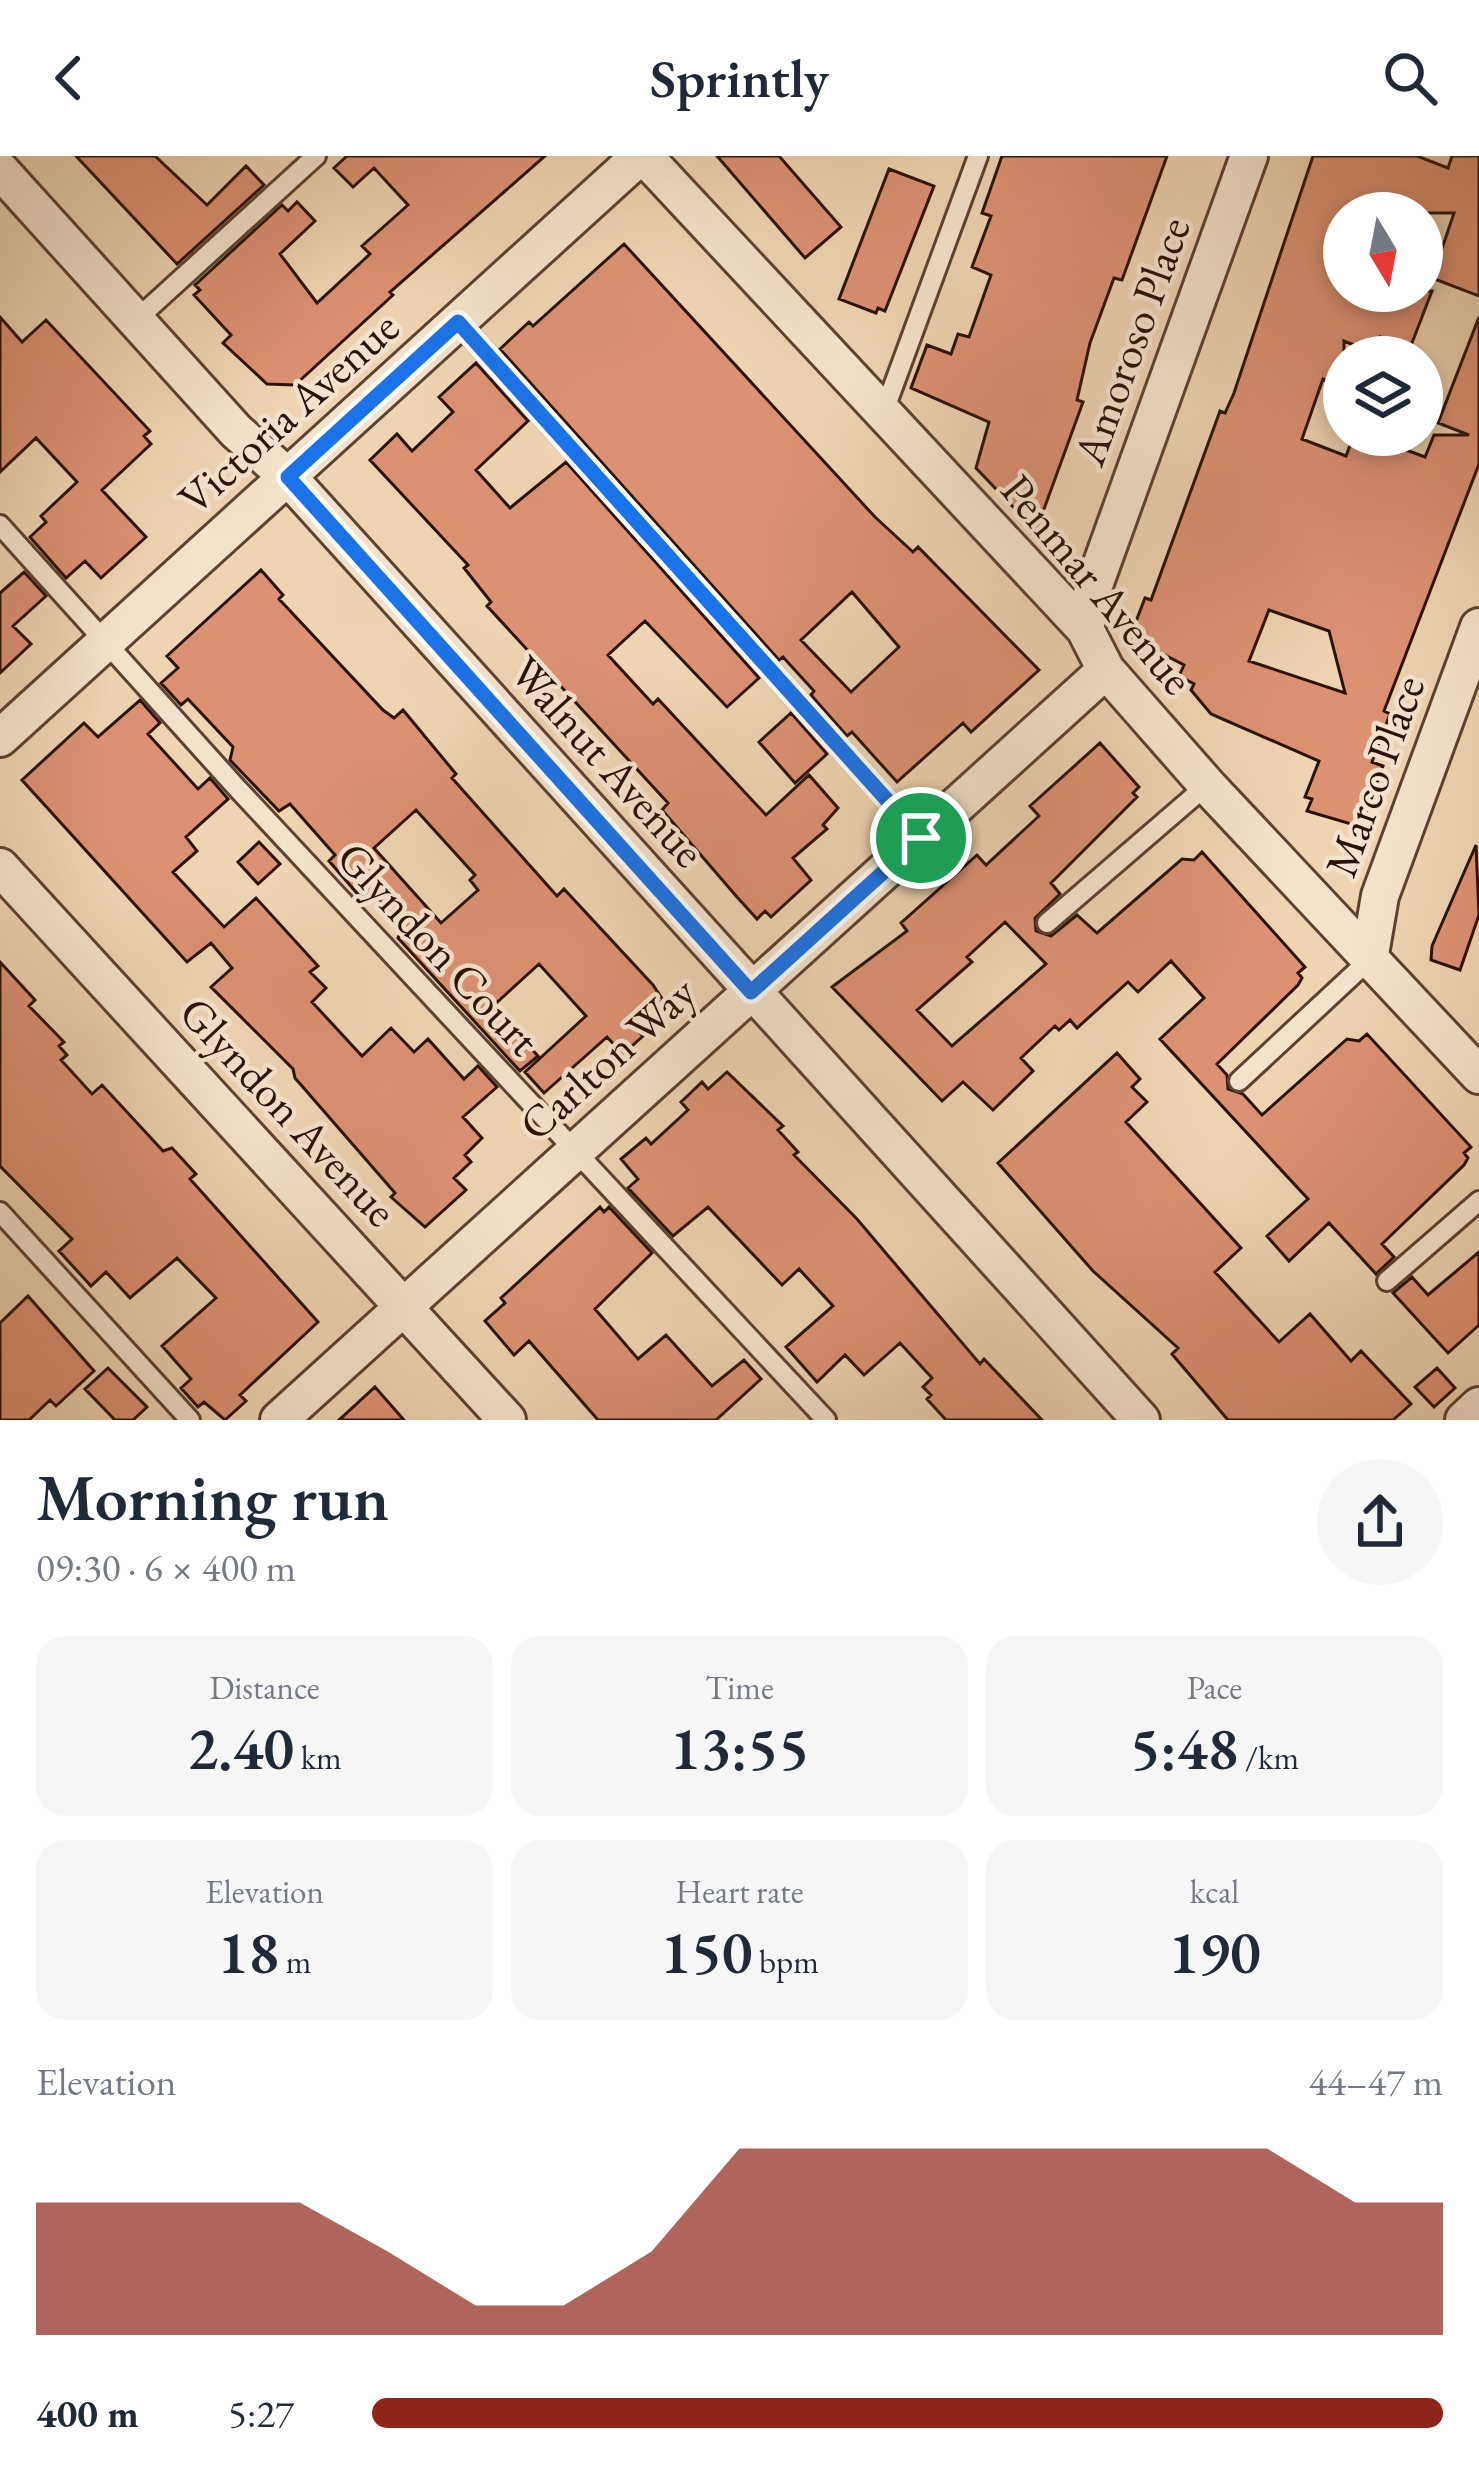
<!DOCTYPE html>
<html lang="en">
<head>
<meta charset="utf-8">
<style>
	:root { --surface:#fff; --page:#f6f6f7; --text:#1f2937; --muted:#747a83; --accent:#8f2418 }
	body { margin:0; font-family:"EB Garamond",serif; background:var(--page); color:var(--text); height:100vh; display:flex; flex-direction:column; font-size:45px; white-space:nowrap }
	* { box-sizing:border-box; margin:0 }
	p { font-size:39px; color:var(--muted) }
	.icon { flex:none; width:66px; height:66px; fill:none; stroke:currentColor; stroke-width:2; stroke-linecap:round; stroke-linejoin:round }
	.map { position:relative; height:1264px; overflow:hidden }
	.drawer { display:flex; flex-direction:column; background:var(--surface); flex:1 }
	.drawer>* { flex:none }
	.needle { width:78px; rotate:170deg }
	.fabs { position:absolute; left:1323px; top:36px; display:grid; gap:24px }
	.fabs a { display:grid; place-items:center; width:120px; height:120px; border-radius:50%; background:var(--surface); box-shadow:0 6px 18px #0003; font-size:60px }
	.pin { position:absolute; display:grid; place-items:center; width:102px; height:102px; color:#fff; margin:-51px; border:6px solid #fff; border-radius:50%; box-shadow:0 3px 12px #0007 }
	.round { display:grid; place-items:center; flex:none; width:126px; height:126px; border-radius:63px; background:var(--page) }
	.overview { display:flex; align-items:center; justify-content:space-between; height:204px; padding:0 36px }
	h1 { font-size:66px; font-weight:600; line-height:90px }
	.stats { display:grid; grid-template-columns:repeat(3,1fr); gap:18px; height:204px; padding:12px 36px }
	.stats div { display:grid; align-content:center; border-radius:30px; background:var(--page); text-align:center }
	.stats b { font-size:60px; font-weight:600 }
	.stats small { font-size:33px; font-weight:400 }
	.stats p { font-size:33px }
	.chart { height:336px; padding:24px 36px }
	.chart p { display:flex; justify-content:space-between }
	.chart svg { width:100%; height:216px; margin-top:12px; fill:var(--accent); opacity:.7 }
	ul { padding:0 36px; list-style:none; font-size:39px }
	li { display:grid; grid-template-columns:192px 144px 1fr; align-items:center; height:90px }
	li i { height:30px; border-radius:15px; background:var(--accent) }
	header { display:flex; justify-content:space-between; align-items:center; height:156px; padding:0 36px; background:var(--surface); font-size:54px; font-weight:600 }
	.map>svg:first-child { display:block }
</style>
</head>
<body>
<header><svg class="icon" aria-label="back" viewBox="0 0 24 24"><path d="M15 5l-7 7 7 7"/></svg>Sprintly<svg class="icon" aria-label="search" viewBox="0 0 24 24"><circle cx="10" cy="10" r="6"/><path d="M15 15l6 6"/></svg></header>
<div class="map">
<svg width="1479" height="1264" viewBox="0 0 1479 1264">
	<rect width="100%" height="100%" fill="#eed4b1"/>
	<filter id="stains"><feTurbulence type="fractalNoise" baseFrequency=".00167" numOctaves="4"/><feColorMatrix values="0 0 0 0 .2 0 0 0 0 .09 0 0 0 0 .02 0 0 0 .5 -.17"/></filter>
	<radialGradient id="worn" r=".72"><stop offset=".6" stop-color="#630" stop-opacity="0"/><stop offset="1" stop-color="#630" stop-opacity=".3"/></radialGradient>
	<path fill="#dc9173" stroke="#2b1208" stroke-width="3" fill-rule="evenodd" d="M76,0h79l52,49 39,-39 18,19 -87,79z
		M347,0h198l-155,136 3,3 -98,90 -28,-1 -44,-41 8,-8 -37,-40 6,-5 -5,-5 87,-80 6,6 9,-9 18,19 -35,33 37,49 53,-49 -8,-8 46,-41 -34,-37 -21,19 -19,-19z
		M717,0h62l62,71 -36,31z
		M1002,0h165l-45,124 -8,-2 -24,65 -13,57 6,2 -47,129 -60,-63 13,-46 -78,-34 16,-43 24,9 7,-20 11,3 22,-62 -19,-8 19,-51 -9,-3z
		M1313,0h104l31,12 4,-12h27v140l-47,-18 22,-65h-110v78h88l-22,57 -30,-11 -6,16 -30,-12v46l-21,-8 -21,60 44,17 8,-21h12l59,22 9,-22h35l-31,-12 41,-106v147l-95,247 6,3 -18,48 11,4 -22,61 -54,-16 5,-12 -7,-2 14,-36 -108,-47 -20,-24 3,-6 -15,-8 5,-11 -54,-28 15,-39 6,2 69,-189 5,2 9,-20zM1269,454l60,21 16,62 -96,-32z
		M889,13l45,17 -49,125 -7,-3 -2,5 -37,-14z
		M624,88l251,273 38,35 5,-5 121,123 -68,62 -8,-9 -66,59 -45,-50 -5,4 -36,-41 3,-4 -31,-34 -4,3 -279,-311 29,-27 4,4zM852,436l47,55 -48,45 -50,-52z
		M0,161l22,25 24,-22 104,111 -6,5 7,8 -49,46 44,47 -45,41 -16,-17 -19,17 -36,-41 16,-15 -5,-6 36,-34 -41,-44 -36,34z
		M476,207l52,58 -52,49 34,38 56,-46 193,216 -32,29 -82,-86 -37,34 45,49 5,-5 108,116 43,-40 29,33 -15,17 4,4 -34,29 18,22 -40,37 -6,-6 -8,8 -20,-22 -75,-87 6,-7 -181,-197 4,-4 -27,-34 4,-3 -98,-105 27,-26 15,17 41,-39 -14,-15z
		M261,414l22,25 -4,4 104,111 11,8 9,-8 53,64 -4,4 105,118 7,-7 89,96 12,18 -28,27 6,6 -20,18 -16,-17 -63,56 -19,-21 61,-56 -47,-52 -46,42 45,50 -18,15 -122,-133 5,-11 -32,-36 -9,8 -33,-38 6,-6 -45,-51 -11,7 -49,-51 3,-13 -45,-48 -7,6 -20,-22 17,-15 -11,-12zM416,654l59,65 -5,5 8,10 -37,33 -67,-75z
		M24,416l22,24 -33,30 18,18 -31,29v-80z
		M140,544l20,23 -12,11 50,55 12,-11 18,21 -42,38 11,14 -24,21 51,55 32,-29 62,68 -8,6 16,16 -14,14 50,54 29,-28 23,24 14,-13 36,40 14,-13 19,21 -34,30 19,21 -17,17 6,7 -17,16 12,12 -41,37 -34,-30 4,-4 -100,-115 -2,-9 -82,-82 21,-19 -21,-25 -24,19 -165,-182 62,-57 14,14z
		M791,557l36,41 -32,29 -36,-41z
		M1100,587l39,44 -6,6 4,4 -86,86 9,11 -25,24 1,13 15,5 26,-21 20,18 85,-74 12,1 8,-8 103,115 -7,6 4,5 -4,7 -81,79 10,11 1,14 15,5 19,21 85,-76 12,2 8,-7 104,113 -7,6 4,5 -4,7 -82,79 12,13 -18,17 -47,-51 -40,38 -22,-25 41,-37 -148,-160 44,-41 -33,-37 -33,31 -10,-10 -51,46 -7,-8 -11,10 -4,-4 -34,32 12,13 -40,39 -30,-28 -21,19 -110,-114 75,-56 -6,-8 76,-68 9,10 53,-49 -9,-10zM1005,766l41,42 -94,82 -35,-36 55,-48 -5,-5z
		M259,686l21,22 -22,20 -20,-22z
		M1476,689l3,70 -19,55 -29,-10 1,-14z
		M0,806l35,38 -6,6 35,36 -5,4 8,9 -6,5 31,34 10,-9 61,66 9,-3 24,26 -6,5 128,143 -78,73 6,6 -21,19 -21,-18 -6,5 -17,-19 10,-9 -29,-33 54,-48 -39,-40 -47,40 -24,-26 -15,14 -32,-35 13,-12 -72,-73z
		M1117,897l23,26 -8,8 15,15 -21,20 115,126 -26,24 64,70 31,-28 41,47 10,-10 50,53 -18,16h-165l-56,-66 6,-6 -85,-77 -95,-108z
		M727,916l56,54 -5,4 20,22 -4,3 63,64 123,145 4,-5 58,61h-96l-19,-21 4,-4 -8,-8 9,-9 -32,-35 -36,32 -19,-20 -28,27 -31,-35 47,-41 -34,-37 -17,16 -74,-78 -35,29 -45,-48 10,-9 -17,-20 25,-21 5,6 37,-34 -7,-8 21,-20 6,7z
		M600,1051l4,5 5,-5 43,46 -57,56 43,50 28,-24 46,51 32,-26 17,19 -45,41h-118l-69,-79 -15,14 -29,-34 20,-18 -4,-5z
		M1479,1096v73l-31,28 -55,-60 19,-16 16,18z
		M28,1140l66,75 -38,35 -6,-6 -21,20h-29v-97z
		M108,1212l39,39 -14,13h-18l-30,-31z
		M1437,1212l18,20 -21,19 -19,-20z
		M375,1231l29,33h-65z"/>
	<g fill="none" stroke-linecap="round" stroke-linejoin="round">
		<defs>
			<path id="lane" d="M137,163l179,-163
				M458,166l463,516
				M883,258l95,-258
				M0,369l236,262 590,633
				M1047,767l160,-138
				M1239,925l130,-121
				M0,1056l190,208
				M1387,1125l92,-80"/>
			<path id="street" d="M644,0l441,473 21,41 101,115 272,290
				M0,14l236,261 52,46 853,943
				M1085,473l8,-41 156,-432
				M0,582l640,-582
				M0,711l507,553
				M1369,804l11,-64 99,-269
				M279,1264l827,-750
				M1464,1264l15,-14"/>
		</defs>
		<use href="#lane" stroke="#5c4232" stroke-width="24"/>
		<use href="#street" stroke="#5c4232" stroke-width="42"/>
		<use href="#lane" stroke="#f4e3cc" stroke-width="18"/>
		<use href="#street" stroke="#f4e3cc" stroke-width="36"/>
	</g>
	<g fill="none" stroke-linecap="round" stroke-linejoin="round">
		<defs>
			<path id="route" d="M458,166l463,516 -170,154 -463,-515z"/>
		</defs>
		<use href="#route" stroke="#fff" stroke-width="24"/>
		<use href="#route" stroke="#1a73e8" stroke-width="15"/>
	</g>
	<g text-anchor="middle" stroke-width="9" stroke-linejoin="round" paint-order="stroke">
		<g font-size="45" fill="#2b1208" stroke="#f4e3cc">
			<text transform="translate(1131 185) rotate(-70)" y="16">Amoroso Place</text>
			<text transform="translate(288 256) rotate(-42)" y="16">Victoria Avenue</text>
			<text transform="translate(1098 428) rotate(50)" y="16">Penmar Avenue</text>
			<text transform="translate(608 605) rotate(48)" y="16">Walnut Avenue</text>
			<text transform="translate(1374 620) rotate(-70)" y="16">Marco Place</text>
			<text transform="translate(439 792) rotate(47)" y="16">Glyndon Court</text>
			<text transform="translate(607 902) rotate(-42)" y="16">Carlton Way</text>
			<text transform="translate(289 955) rotate(47)" y="16">Glyndon Avenue</text>
		</g>
	</g>
	<rect width="100%" height="100%" filter="url(#stains)"/>
	<rect width="100%" height="100%" fill="url(#worn)"/>
</svg>
<div class="fabs">
<a><svg class="needle" viewBox="-14 -14 28 28"><path d="M0-13l5 13h-10z" fill="#e53935"/><path d="M0 13l5-13h-10z" fill="#747a83"/></svg></a>
<a><svg class="icon" aria-label="layers" viewBox="0 0 24 24"><path d="M12 4l9 5-9 5-9-5zM3 14l9 5 9-5"/></svg></a>
</div>
<div class="pin" style="left:921px;top:682px;background:#1e9e55"><svg class="icon" aria-label="arrive" viewBox="0 0 24 24"><path d="M6 21V4h12l-3 4 3 4H6"/></svg></div>
</div>
<section class="drawer">
<div class="overview"><div><h1>Morning run</h1><p>09:30 · 6 × 400 m</p></div><a class="round"><svg class="icon" aria-label="share" viewBox="0 0 24 24"><path d="M12 15V3M7 8l5-5 5 5M5 13v7h14v-7"/></svg></a></div>
<div class="stats">
<div><p>Distance</p><b>2.40<small> km</small></b></div>
<div><p>Time</p><b>13:55</b></div>
<div><p>Pace</p><b>5:48<small> /km</small></b></div>
</div>
<div class="stats">
<div><p>Elevation</p><b>18<small> m</small></b></div>
<div><p>Heart rate</p><b>150<small> bpm</small></b></div>
<div><p>kcal</p><b>190</b></div>
</div>
<div class="chart"><p><span>Elevation</span>44–47 m</p>
<svg viewBox="0 0 160 44" preserveAspectRatio="none"><path d="M0 44V17L10 17L20 17L30 17L40 27L50 38L60 38L70 27L80 6L90 6L100 6L110 6L120 6L130 6L140 6L150 17L160 17V44z"/></svg>
</div>
<ul>
<li><b>400 m</b>5:27<i style="width:100%"></i></li>
</ul>
</section>
</body>
</html>
